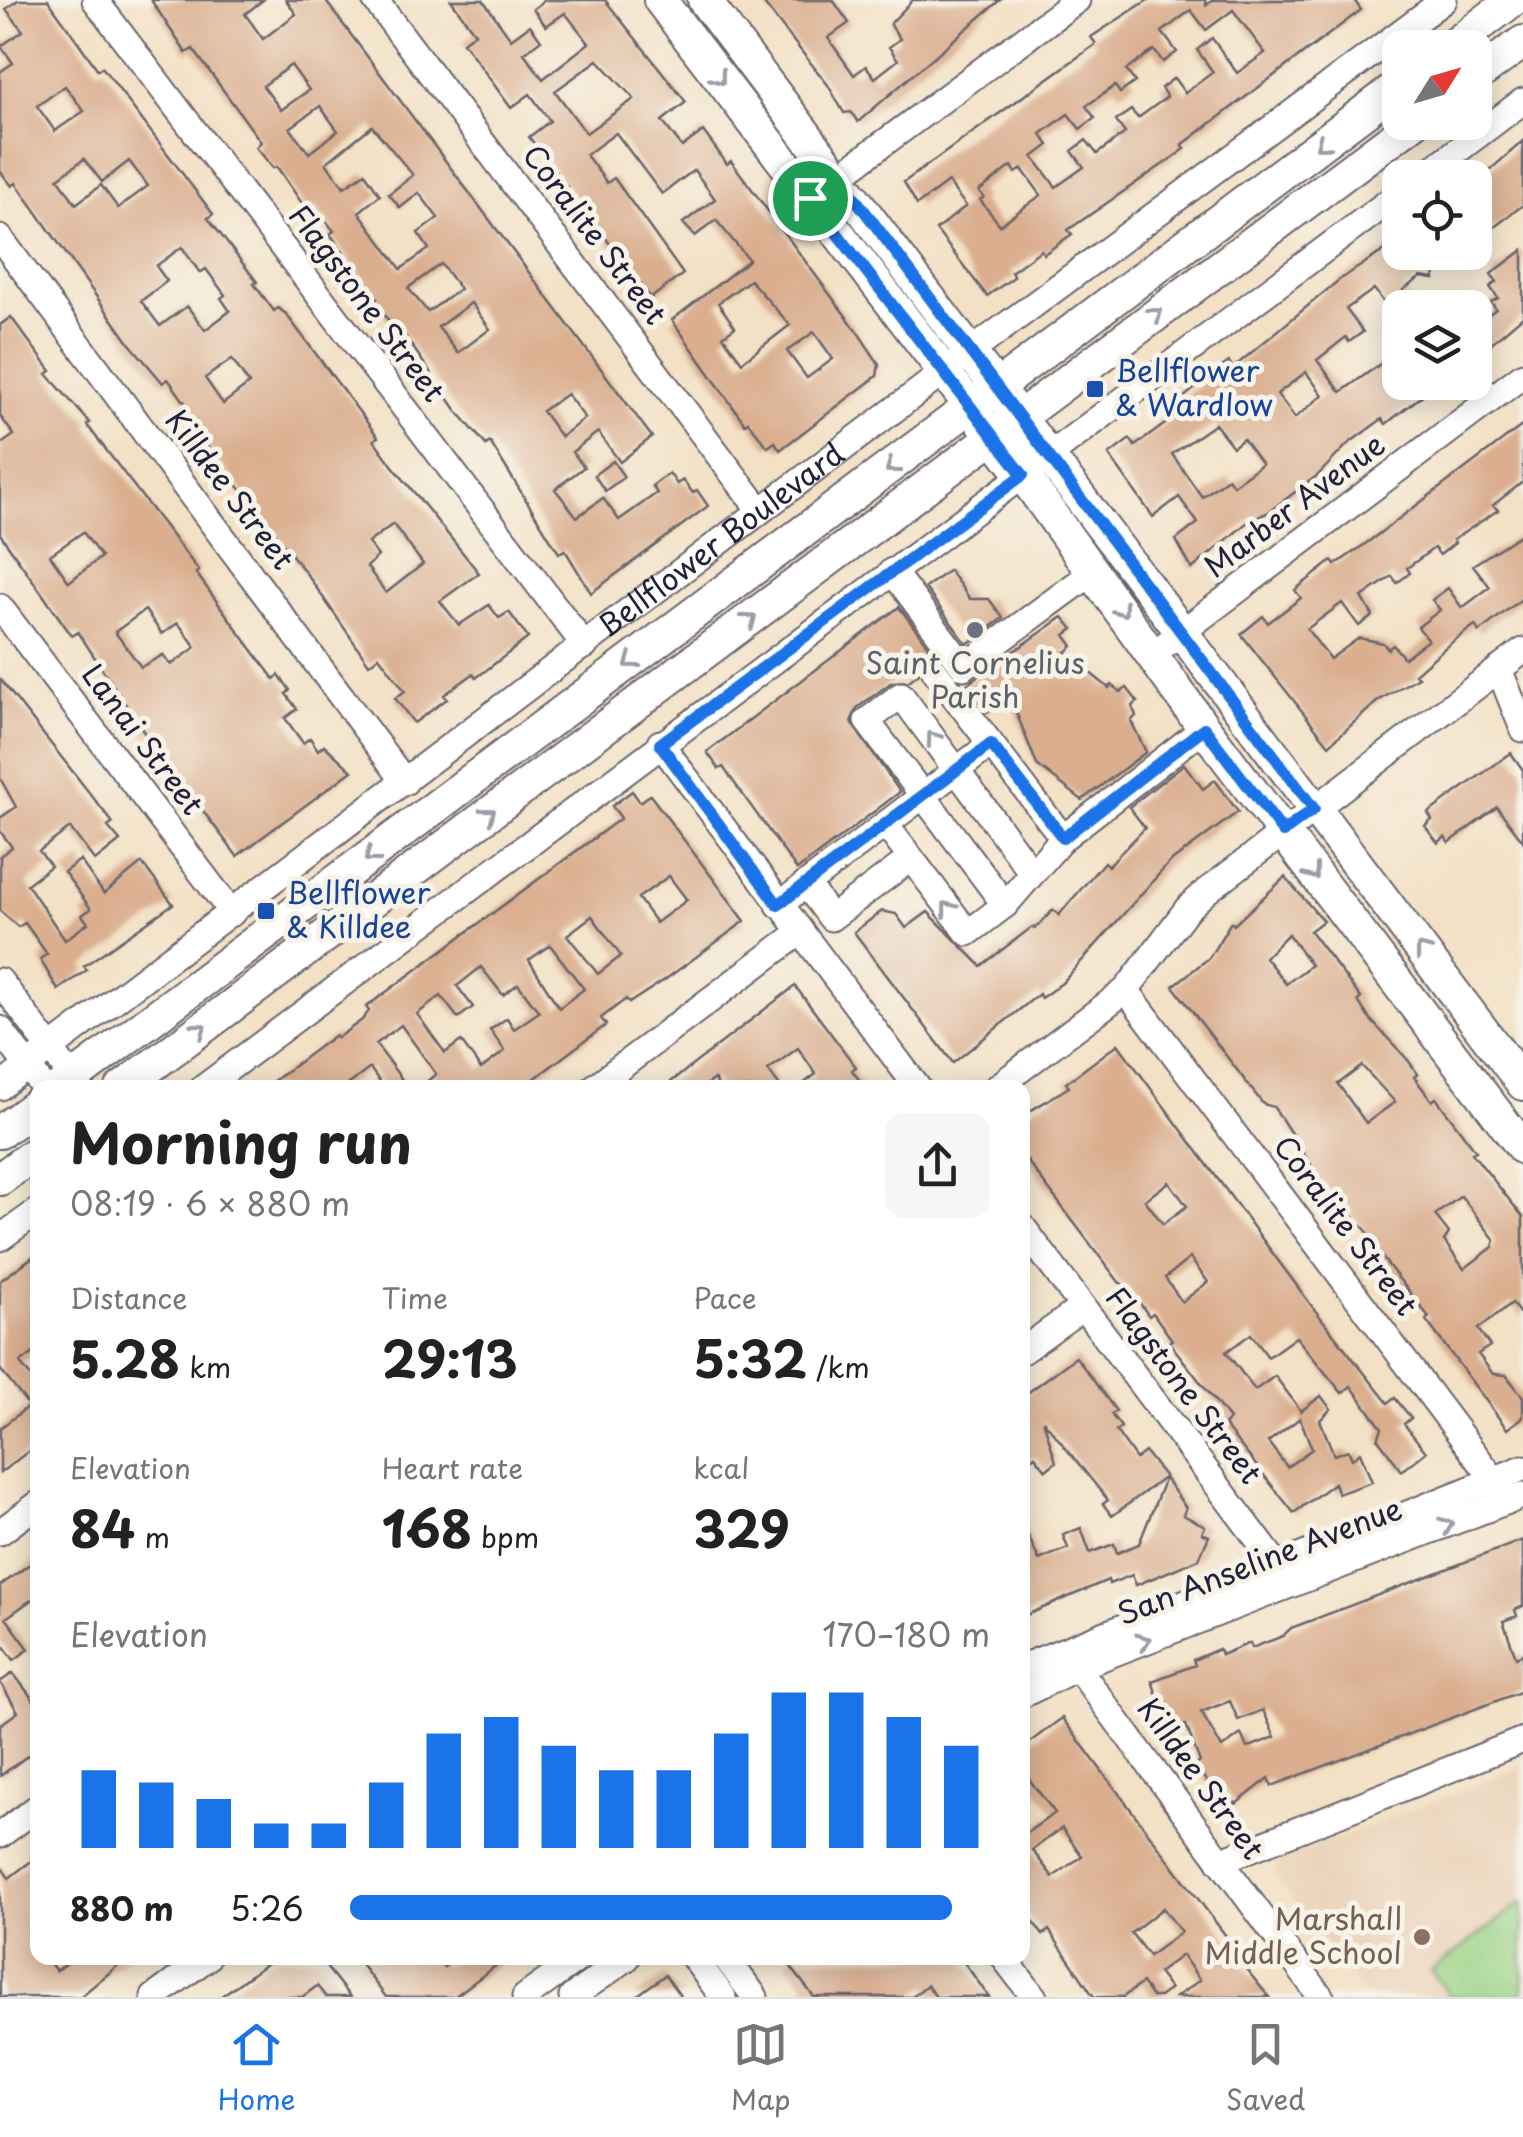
<!DOCTYPE html>
<html lang="en">
<head>
<meta charset="utf-8">
<style>
	:root { --surface:#fff; --page:#f6f6f6; --text:#222; --muted:#767676; --line:#e0e0e0; --accent:#1a73e8 }
	body { margin:0; font-family:"Playpen Sans",sans-serif; background:var(--page); color:var(--text); height:100vh; display:flex; flex-direction:column; font-size:38px; white-space:nowrap }
	* { box-sizing:border-box; margin:0 }
	p { font-size:32px; color:var(--muted) }
	.icon { flex:none; width:55px; height:55px; fill:none; stroke:currentColor; stroke-width:2; stroke-linecap:round; stroke-linejoin:round }
	.map { position:relative; flex:1; overflow:hidden }
	.side { position:absolute; left:30px; top:1080px; width:1000px; height:885px; display:flex; flex-direction:column; background:var(--surface); border-radius:20px; box-shadow:0 5px 25px #0003 }
	.side>* { flex:none }
	.needle { width:65px; rotate:53deg }
	.fabs { position:absolute; left:1382px; top:30px; display:grid; gap:20px }
	.fabs a { display:grid; place-items:center; width:110px; height:110px; border-radius:20px; background:var(--surface); box-shadow:0 5px 25px #0003; font-size:50px }
	.pin { position:absolute; display:grid; place-items:center; width:85px; height:85px; color:#fff; margin:-42px; border:5px solid #fff; border-radius:50%; box-shadow:0 2px 10px #0007 }
	.round { display:grid; place-items:center; flex:none; width:105px; height:105px; border-radius:20px; background:var(--page) }
	.headline { display:flex; align-items:center; justify-content:space-between; height:170px; padding:0 40px }
	h1 { font-size:55px; font-weight:700; line-height:75px }
	.metrics { display:grid; grid-template-columns:repeat(3,1fr); gap:15px; height:170px; padding:10px 40px }
	.metrics div { display:grid; align-content:center }
	.metrics b { font-size:50px; font-weight:700 }
	.metrics small { font-size:28px; font-weight:400 }
	.metrics p { font-size:28px }
	.chart { height:280px; padding:20px 40px }
	.chart p { display:flex; justify-content:space-between }
	.chart svg { width:100%; height:180px; margin-top:10px; stroke:var(--accent); stroke-width:6 }
	ul { padding:0 40px; list-style:none; font-size:32px }
	li { display:grid; grid-template-columns:160px 120px 1fr; align-items:center; height:75px }
	li i { height:25px; border-radius:12px; background:var(--accent) }
	.menu { display:flex; justify-content:space-around; align-items:center; height:140px; border-top:2px solid var(--line); background:var(--surface); font-size:28px; color:var(--muted) }
	.menu a { display:grid; justify-items:center; gap:5px }
	.menu .selected { color:var(--accent) }
	.map>svg:first-child { display:block }
</style>
</head>
<body>
<div class="map">
<svg width="1523" height="1997" viewBox="0 0 1523 1997">
	<rect width="100%" height="100%" fill="#f7f3e8"/>
	<filter id="ink" filterUnits="userSpaceOnUse"><feTurbulence type="fractalNoise" baseFrequency=".01" numOctaves="2"/><feDisplacementMap in="SourceGraphic" scale="20" xChannelSelector="R" yChannelSelector="G"/><feConvolveMatrix kernelMatrix="1 2 1 2 8 2 1 2 1" color-interpolation-filters="sRGB"/></filter>
	<filter id="wash" filterUnits="userSpaceOnUse"><feTurbulence type="fractalNoise" baseFrequency=".0048" numOctaves="4" result="noise"/><feDisplacementMap in="SourceGraphic" scale="40" xChannelSelector="R" yChannelSelector="G"/><feGaussianBlur stdDeviation="2.25" result="paint"/><feColorMatrix in="noise" values="0 0 0 0 0 0 0 0 0 0 0 0 0 0 0 0 0 1.4 0 .05"/><feComposite in="paint" operator="in"/></filter>
	<g filter="url(#wash)">
		<rect width="100%" height="100%" fill="#f3e1c6"/>
		<path fill="#ead2b8" d="M1523,1767v230h-157l-91,-121 1,-14z"/>
		<path fill="#99d387" stroke="#5e7a61" stroke-width="2.5" d="M1523,1902v95h-72l-20,-26z"/>
		<g id="blocks">
			<path fill="#daae8f" fill-rule="evenodd" d="M18,0h30l50,70 4,-3 111,147 -5,4 49,64 -3,2 20,27 4,-3 8,6 92,123 -4,3 18,25 87,108 -39,28 19,24 30,-20 10,13 10,-6 19,26 -52,40 -3,-4 -29,21 3,4 -33,24 -19,-25 10,-7 -26,-35 -10,8 -60,-87 -109,-140 -18,-29 4,-4 -18,-25 -5,4 -33,-39 -114,-161 -4,3 -12,-15v-99l13,-9 -12,-17 22,-15 -17,-22zM65,86l19,25 -29,20 -18,-25zM84,159l18,23 27,-21 19,25 -30,22 -17,-23 -25,19 -18,-26zM182,247l18,26 6,-4 19,26 -4,3 9,13 -25,19 -18,-24 -27,20 -19,-25 26,-20 -11,-15zM232,359l17,25 -26,20 -18,-26zM393,524l30,40 -37,29 -19,-26 11,-11 -10,-13z
				M151,0h112l-18,14 18,25 33,-25 -10,-14h39l327,437 -32,25 -22,-30 -26,20 12,15 -29,22 22,28 26,-19 16,22 38,-27 -5,-7 17,-13 8,11 6,-4 10,13 4,-3 11,16 -117,87 -26,-43 -6,3 -69,-111 -4,3 -29,-34 -56,-81 -3,3 -23,-30 2,-5 -47,-64 4,-3 -19,-24 -7,5 -31,-45 -4,1 -17,-21 5,-5 -32,-44 -36,-49 -7,4zM291,65l18,25 -28,20 -18,-24zM320,106l18,25 -29,22 -19,-25zM372,126l41,49 -24,19 11,14 19,-15 19,25 -20,15 11,16 -28,20 -42,-57 21,-17 -15,-22 -21,14 -18,-24zM441,264l19,25 -32,23 -20,-24zM471,303l19,26 -32,24 -20,-26zM567,394l18,24 -24,19 -19,-26z
				M451,0h32l28,39 19,-14 11,15 -17,13 19,26 46,-36 -24,-30 -19,13 -13,-17 12,-9h60l81,102 -24,19 20,26 21,-16 24,33 4,-3 126,170 22,33 -2,12 -97,74 -5,-8 -7,5 -20,-25 -3,2 -73,-104 77,-60 -33,-40 -21,16 -12,-13 32,-24 -21,-29 -32,24 -46,-61 -30,22 21,28 7,-5 69,96 -32,24 -122,-161 21,-16 -20,-27 -19,14 -48,-66 12,-9zM598,60l36,39 -48,34 -31,-42zM750,280l40,45 -48,37 -19,-26 12,-9 -17,-24zM814,332l19,27 -26,19 -20,-27z
				M761,0h72l16,23 -21,15 26,37 12,-9 9,12 23,-18 -9,-13 11,-8 -10,-15 23,-24h87l-142,122 -7,-10 -7,1 -16,-28z
				M1148,0h57l1,5 7,-5h141l7,10 -179,135 3,4 -117,81 4,4 -28,20 -3,-4 -30,22 3,5 -27,19 -51,-66 30,-24 -18,-24 -31,23 -13,-23 192,-138 -5,-7zM1191,10l15,20 27,-20 32,43 -28,20 -25,-35 -15,12 16,22 -28,21 -11,-15 -13,10 6,9 -29,21 -7,-8 -15,11 9,12 -28,21 -11,-14 -14,11 12,16 -28,20 -23,-30 16,-12 -8,-11 27,-20 12,15 15,-11 -9,-12 29,-20 5,7 15,-11 -9,-12 28,-20 9,12 14,-10 -15,-20zM1012,166l4,7 6,-4 19,26 -41,30 -20,-25 4,-3 -5,-6z
				M1523,141v64l-31,24 -17,-22v-24z
				M1400,240v12h52l-16,13 -2,14 -13,-2 -18,13 14,18h-29l-14,-19 -28,20 17,23 -14,10 -3,-5 -29,23 24,32 59,-42v32h39l-53,42 -4,-5 -34,25 -30,31 -51,38 -17,7 -58,49 -16,-29 22,-17 -19,-26 -26,20 -44,-62 21,-16 5,7 34,-25 6,-8 -4,-5 41,-34 17,-12 4,6 106,-88zM1306,372l17,23 -28,23 -18,-24zM1215,424l18,23 10,-8 19,25 -29,21 -5,-7 -26,19 -30,-43z
				M1523,250v66l-48,41v-32l21,-16 -5,-7 7,-4 -8,-11 7,-5 -6,-8z
				M11,317l40,54 -4,3 43,49 -3,2 112,146 -3,2 57,78 21,28 5,-4 11,15 -4,4 11,15 -12,9 18,25 7,-5 8,12 6,-5 28,26 -115,85 -90,-119 -69,-105 -6,4 -72,-102v-89l14,-10 -14,-19v-91zM83,532l18,25 -32,25 -19,-27zM145,610l17,24 16,-11 18,24 -25,18 -8,-10 -22,12 -26,-35z
				M1523,425v57l-30,23 5,5 -45,30 2,3 -15,12 -6,-7 -27,20 3,5 -13,10 -5,-7 -30,21 11,19 -14,10 -17,-23 -35,26 23,30 29,-21 24,5 5,6 5,-4 11,13 24,-18 -10,-13 22,-17 -8,-10 16,-12 14,20 28,-21 -17,-22 50,-32v65l-44,34 -4,-7 -28,21 -32,28 3,3 -40,24 -49,44 -88,-111 22,-18 5,7 33,-25 -6,-8 37,-29 3,4 33,-23z
				M613,461l11,16 -19,14 -11,-16z
				M949,570l21,29h19l14,19 -36,26 -42,-56z
				M899,607l36,48 -11,4 -5,14 -10,8 -17,1 -35,26 -6,14 49,70 -103,78 -74,-103 -4,2 -12,-17z
				M1063,617l10,12 -8,6 8,11 -8,7 44,35 3,-3 9,7 6,-4 11,14 -6,4 4,10 -5,5 15,31 -64,48 -45,-35 -27,-68 -23,15 -21,-27z
				M0,679l113,144 -5,4 12,14 -25,20 -25,-33 -31,23 12,15 -24,18 38,56 23,-17 -6,-8 9,-6 -27,-37 16,-12 24,34 38,-31 31,41 -89,62 3,4 -29,20 -18,-31 7,-5 -22,-31 -7,4 -18,-16v-55l12,-9 -12,-16v-13l16,-11 -16,-29z
				M1511,753l12,17v71l-26,-34 -48,36 -4,-6 -7,6 -13,-17 7,-6 -4,-7z
				M1184,764l19,25 12,-9 23,32 -69,51 -107,120 -21,15 -2,-4 -86,69 -99,-131 28,-21 14,3 10,14 22,-16 53,54 51,-39 4,1 17,-18 6,5 45,-53 4,4 37,-38 -16,-21z
				M632,791l8,11 10,-7 95,126 -79,58 -37,24 -3,-4 -25,19 5,7 -84,63h-103l17,-14 -35,-49 -25,19 32,44h-24l-14,-20 -26,20h-80l71,-53 2,3 25,-18 7,-9 -3,-4 255,-189 -9,-12zM669,876l18,24 -31,23 -18,-25zM592,916l29,40 -23,18 -31,-39zM550,945l34,44 -25,19 -30,-48zM481,967l22,28 15,-11 21,28 -25,17 -7,-11 -17,12 15,21 -24,18 -20,-28 -16,12 -28,-39 24,-18 17,22 15,-11 -16,-21z
				M1285,877l38,44 -13,10 51,67 -3,3 10,16 40,43 10,14 -4,3 18,24 4,-3 40,53 -4,2 51,64v101l-11,-15 -34,26 12,17 -12,8 15,20 13,1 17,22v20l-16,12 -81,-109 3,-3 -59,-75 4,-3 -52,-57 -48,-75 -11,-3 -90,-118 36,-28 22,-36 3,3zM1288,934l23,31 -25,19 -21,-27zM1362,1066l33,36 -29,21 -28,-39zM1461,1196l34,44 -2,7 -29,22 -20,-28 5,-8 -14,-18z
				M795,986l61,81 -4,3 13,18h-67l18,-14 -18,-26 -30,22 13,18h-61l-6,-9 -12,9h-39z
				M1118,1044l196,265 74,94 7,-5 16,20 -7,6 22,28 -24,19 -24,-32 4,-11 -31,-42 -9,7 -46,-56 -28,20 -17,-23 -25,18 29,38 20,-14 26,35 20,-15 10,13 -11,11 14,35 14,-5 4,9 8,-7 12,30 -34,12 -4,-11 -40,30 -70,-88 5,-6 -60,-77 3,-2 -19,-27 -4,3 -20,-28 -10,-6 -97,-128v-38l47,-29 -3,-4zM1169,1182l18,24 -24,18 -18,-24zM1190,1258l18,24 -26,20 -17,-24zM1300,1418l12,31 -25,18 -19,-25z
				M38,1253v97l-18,13 18,23v58l-38,29v-45l29,-22 -29,-37v-88z
				M1076,1357l40,54 -5,3 10,13 -5,4 20,28 9,-7 20,25 -53,39 -9,-12 5,-4 -65,-80 13,42 -10,8 -11,-14 -13,9v-68z
				M1165,1478l21,30 -3,7 22,11 -3,7 7,3 -10,23 -63,26 -4,-10 -23,9 -1,-4 -86,37v-95l17,38 29,-12 -5,-13 18,-7 9,25 24,-9 3,9 22,-9z
				M1523,1540v66l-8,4 2,6 -14,5 13,36 7,-3v37l-251,95 -3,-8 -33,26 -17,-23 -8,6 -16,-21 5,-4 -14,-37 -14,5 -6,-9 -14,-40 43,-16 -2,-5 26,-11 2,6 29,-12 2,5 31,-12 8,-8zM1230,1701l8,19 25,-10 12,27 -28,11 -6,-14 -19,14 -21,-36z
				M38,1558v37l-32,23 23,31 -15,11 -14,-19v-55z
				M13,1673l25,33v42l-38,28v-51l18,-13 -18,-30z
				M1062,1718l170,226 -4,3 41,50h-93l24,-17 -18,-25 -24,18 12,16 -11,8h-7l-10,-14 -19,14h-29l-45,-67 -6,5 -21,-28 5,-4 -5,-6v-61l33,-23 -33,-43v-22zM1062,1828l20,28 -29,21 -21,-27zM1163,1908l18,24 -32,24 -18,-23z
				M38,1856v102h8l10,13 18,-13h53l-47,39h-80v-132l9,13z
				M274,1958h45l31,39h-24l-9,-11 -15,11h-82z
				M356,1958h81l7,9 13,-9h49l-52,39h-68z
				M784,1958h177l28,39h-53l-9,-12 -15,12h-98z
				M665,1975l16,22h-46z"/>
		</g>
	</g>
	<g filter="url(#ink)">
		<use href="#blocks" fill-opacity="0" stroke="#6b656c" stroke-width="2.5"/>
		<g fill="none" stroke-linecap="round" stroke-linejoin="round">
			<defs>
				<g id="minor">
					<path d="M95,0l490,646"/>
					<path d="M375,0l385,510"/>
					<path d="M1421,178l102,-77"/>
					<path d="M826,186l251,-186"/>
					<path d="M0,238l405,544"/>
					<path d="M892,571l72,96 129,-95"/>
					<path d="M0,607l232,306"/>
					<path d="M1154,653l369,-278"/>
					<path d="M1499,669l24,60"/>
					<path d="M935,671l128,167 141,-110"/>
					<path d="M660,743l258,345"/>
					<path d="M885,824l83,109 37,-28 58,-67"/>
					<path d="M806,884l25,34 79,-59"/>
					<path d="M779,905l212,-161"/>
					<path d="M1005,905l-138,-184 34,-26 131,178"/>
					<path d="M0,981l80,107"/>
					<path d="M1126,990l384,511"/>
					<path d="M0,1029l44,59"/>
					<path id="s1" d="M0,1087l973,-737 471,-350"/>
					<path d="M203,1088l1197,-895"/>
					<path d="M593,1088l206,-155"/>
					<path d="M996,1088l130,-98 61,-81 21,-19 315,-239"/>
					<path d="M1022,1226l265,352"/>
					<path d="M0,1238l38,-27"/>
					<path d="M1022,1351l61,-44"/>
					<path d="M0,1532l38,-28"/>
					<path d="M1069,1656l252,341"/>
					<path d="M1022,1667l501,-199"/>
					<path d="M1022,1695l56,-28 445,-172"/>
					<path d="M0,1835l38,-28"/>
					<path d="M1220,1861l303,-121"/>
					<path d="M694,1958l29,39"/>
					<path d="M726,1958l29,39"/>
					<path d="M1004,1958l30,39"/>
					<path d="M154,1997l53,-39"/>
					<path d="M525,1997l54,-39"/>
					<path d="M572,1997l55,-39"/>
				</g>
				<path id="major" d="M660,0l363,475 181,253 319,420
					M704,0l819,1084
					M1450,48l63,-48
					M1475,77l48,-35
					M60,1088l1340,-1003
					M122,1088l1292,-966
					M0,1132l38,-28
					M0,1179l38,-28"/>
			</defs>
			<use href="#minor" stroke="#6b656c" stroke-width="29"/>
			<use href="#major" stroke="#6b656c" stroke-width="36"/>
			<use href="#minor" stroke="#fff" stroke-width="25"/>
			<use href="#major" stroke="#fff" stroke-width="32"/>
		</g>
		<defs><path id="oneway-chevron" d="M-2-3.5L2.5 0L-2 3.5" fill="none" stroke-width="1.6" stroke-linecap="round" stroke-linejoin="round" transform="scale(2.5)"/></defs>
		<g stroke="#9c9ca7">
			<use href="#oneway-chevron" transform="translate(719 78) rotate(53)"/>
			<use href="#oneway-chevron" transform="translate(1322 144) rotate(143)"/>
			<use href="#oneway-chevron" transform="translate(1156 314) rotate(-37)"/>
			<use href="#oneway-chevron" transform="translate(892 467) rotate(143)"/>
			<use href="#oneway-chevron" transform="translate(1122 610) rotate(53)"/>
			<use href="#oneway-chevron" transform="translate(750 620) rotate(-37)"/>
			<use href="#oneway-chevron" transform="translate(631 662) rotate(143)"/>
			<use href="#oneway-chevron" transform="translate(933 738) rotate(-126)"/>
			<use href="#oneway-chevron" transform="translate(489 814) rotate(-37)"/>
			<use href="#oneway-chevron" transform="translate(371 856) rotate(143)"/>
			<use href="#oneway-chevron" transform="translate(1313 873) rotate(53)"/>
			<use href="#oneway-chevron" transform="translate(948 908) rotate(-128)"/>
			<use href="#oneway-chevron" transform="translate(1422 950) rotate(-127)"/>
			<use href="#oneway-chevron" transform="translate(200 1029) rotate(-37)"/>
			<use href="#oneway-chevron" transform="translate(1447 1525) rotate(-21)"/>
			<use href="#oneway-chevron" transform="translate(1144 1641) rotate(-21)"/>
		</g>
	</g>
	<g fill="none" stroke-linecap="round" stroke-linejoin="round" filter="url(#ink)">
		<defs>
			<path id="route" d="M839,177l475,632 -31,23 -79,-104 -141,110 -72,-94 -213,161 -118,-161 363,-269 -213,-277z"/>
		</defs>
		<use href="#route" stroke="#fff" stroke-width="20"/>
		<use href="#route" stroke="#1a73e8" stroke-width="12"/>
	</g>
	<g fill="#1a4fb4" stroke="#f7f3e8" stroke-width="4">
		<rect x="1085" y="379" width="20" height="20" rx="5"/>
		<rect x="256" y="901" width="20" height="20" rx="5"/>
	</g>
	<circle fill="#6b7280" stroke="#f7f3e8" stroke-width="4" cx="975" cy="630" r="10"/>
	<circle fill="#8d6e63" stroke="#f7f3e8" stroke-width="4" cx="1422" cy="1937" r="10"/>
	<g text-anchor="middle" stroke-width="10" stroke-linejoin="round" paint-order="stroke">
		<g font-size="30" fill="#22223b" stroke="#f7f3e8">
			<text transform="translate(594 235) rotate(53)" y="10">Coralite Street</text>
			<text transform="translate(366 304) rotate(53)" y="10">Flagstone Street</text>
			<text transform="translate(229 490) rotate(53)" y="10">Killdee Street</text>
			<text transform="translate(1295 506) rotate(-37)" y="10">Marber Avenue</text>
			<text dy="10" stroke="none"><textPath href="#s1" startOffset="905">Bellflower Boulevard</textPath></text>
			<text transform="translate(142 740) rotate(53)" y="10">Lanai Street</text>
			<text transform="translate(1345 1226) rotate(53)" y="10">Coralite Street</text>
			<text transform="translate(1183 1386) rotate(53)" y="10">Flagstone Street</text>
			<text transform="translate(1260 1562) rotate(-21)" y="10">San Anseline Avenue</text>
			<text transform="translate(1200 1779) rotate(54)" y="10">Killdee Street</text>
		</g>
		<g font-size="30" fill="#164399" stroke="#f7f3e8" text-anchor="start">
			<text x="1115" y="382">Bellflower<tspan x="1115" dy="34">&amp; Wardlow</tspan></text>
			<text x="286" y="904">Bellflower<tspan x="286" dy="34">&amp; Killdee</tspan></text>
		</g>
		<g font-size="30" fill="#5b616d" stroke="#f7f3e8">
			<text x="975" y="674">Saint Cornelius<tspan x="975" dy="34">Parish</tspan></text>
		</g>
		<g font-size="30" fill="#785e54" stroke="#f7f3e8" text-anchor="end">
			<text x="1402" y="1930">Marshall<tspan x="1402" dy="34">Middle School</tspan></text>
		</g>
	</g>
</svg>
<div class="fabs">
<a><svg class="needle" viewBox="-14 -14 28 28"><path d="M0-13l5 13h-10z" fill="#e53935"/><path d="M0 13l5-13h-10z" fill="#767676"/></svg></a>
<a><svg class="icon" aria-label="locate" viewBox="0 0 24 24"><circle cx="12" cy="12" r="6"/><path d="M12 2v4M12 18v4M2 12h4M18 12h4"/></svg></a>
<a><svg class="icon" aria-label="layers" viewBox="0 0 24 24"><path d="M12 4l9 5-9 5-9-5zM3 14l9 5 9-5"/></svg></a>
</div>
<div class="pin" style="left:810px;top:198px;background:#1e9e55"><svg class="icon" aria-label="arrive" viewBox="0 0 24 24"><path d="M6 21V4h12l-3 4 3 4H6"/></svg></div>
<section class="side">
<div class="headline"><div><h1>Morning run</h1><p>08:19 · 6 × 880 m</p></div><a class="round"><svg class="icon" aria-label="share" viewBox="0 0 24 24"><path d="M12 15V3M7 8l5-5 5 5M5 13v7h14v-7"/></svg></a></div>
<div class="metrics">
<div><p>Distance</p><b>5.28<small> km</small></b></div>
<div><p>Time</p><b>29:13</b></div>
<div><p>Pace</p><b>5:32<small> /km</small></b></div>
</div>
<div class="metrics">
<div><p>Elevation</p><b>84<small> m</small></b></div>
<div><p>Heart rate</p><b>168<small> bpm</small></b></div>
<div><p>kcal</p><b>329</b></div>
</div>
<div class="chart"><p><span>Elevation</span>170–180 m</p>
<svg viewBox="0 0 160 44" preserveAspectRatio="none"><path d="M5 44V25M15 44V28M25 44V32M35 44V38M45 44V38M55 44V28M65 44V16M75 44V12M85 44V19M95 44V25M105 44V25M115 44V16M125 44V6M135 44V6M145 44V12M155 44V19"/></svg>
</div>
<ul>
<li><b>880 m</b>5:26<i style="width:94%"></i></li>
</ul>
</section>
</div>
<nav class="menu">
<a class="selected"><svg class="icon" aria-label="home" viewBox="0 0 24 24"><path d="M3 11l9-7 9 7M6 9v11h12V9"/></svg>Home</a>
<a><svg class="icon" aria-label="map" viewBox="0 0 24 24"><path d="M3 6l6-2 6 2 6-2v14l-6 2-6-2-6 2zM9 4v14M15 6v14"/></svg>Map</a>
<a><svg class="icon" aria-label="saved" viewBox="0 0 24 24"><path d="M7 4h10v16l-5-4-5 4z"/></svg>Saved</a>
</nav>
</body>
</html>
